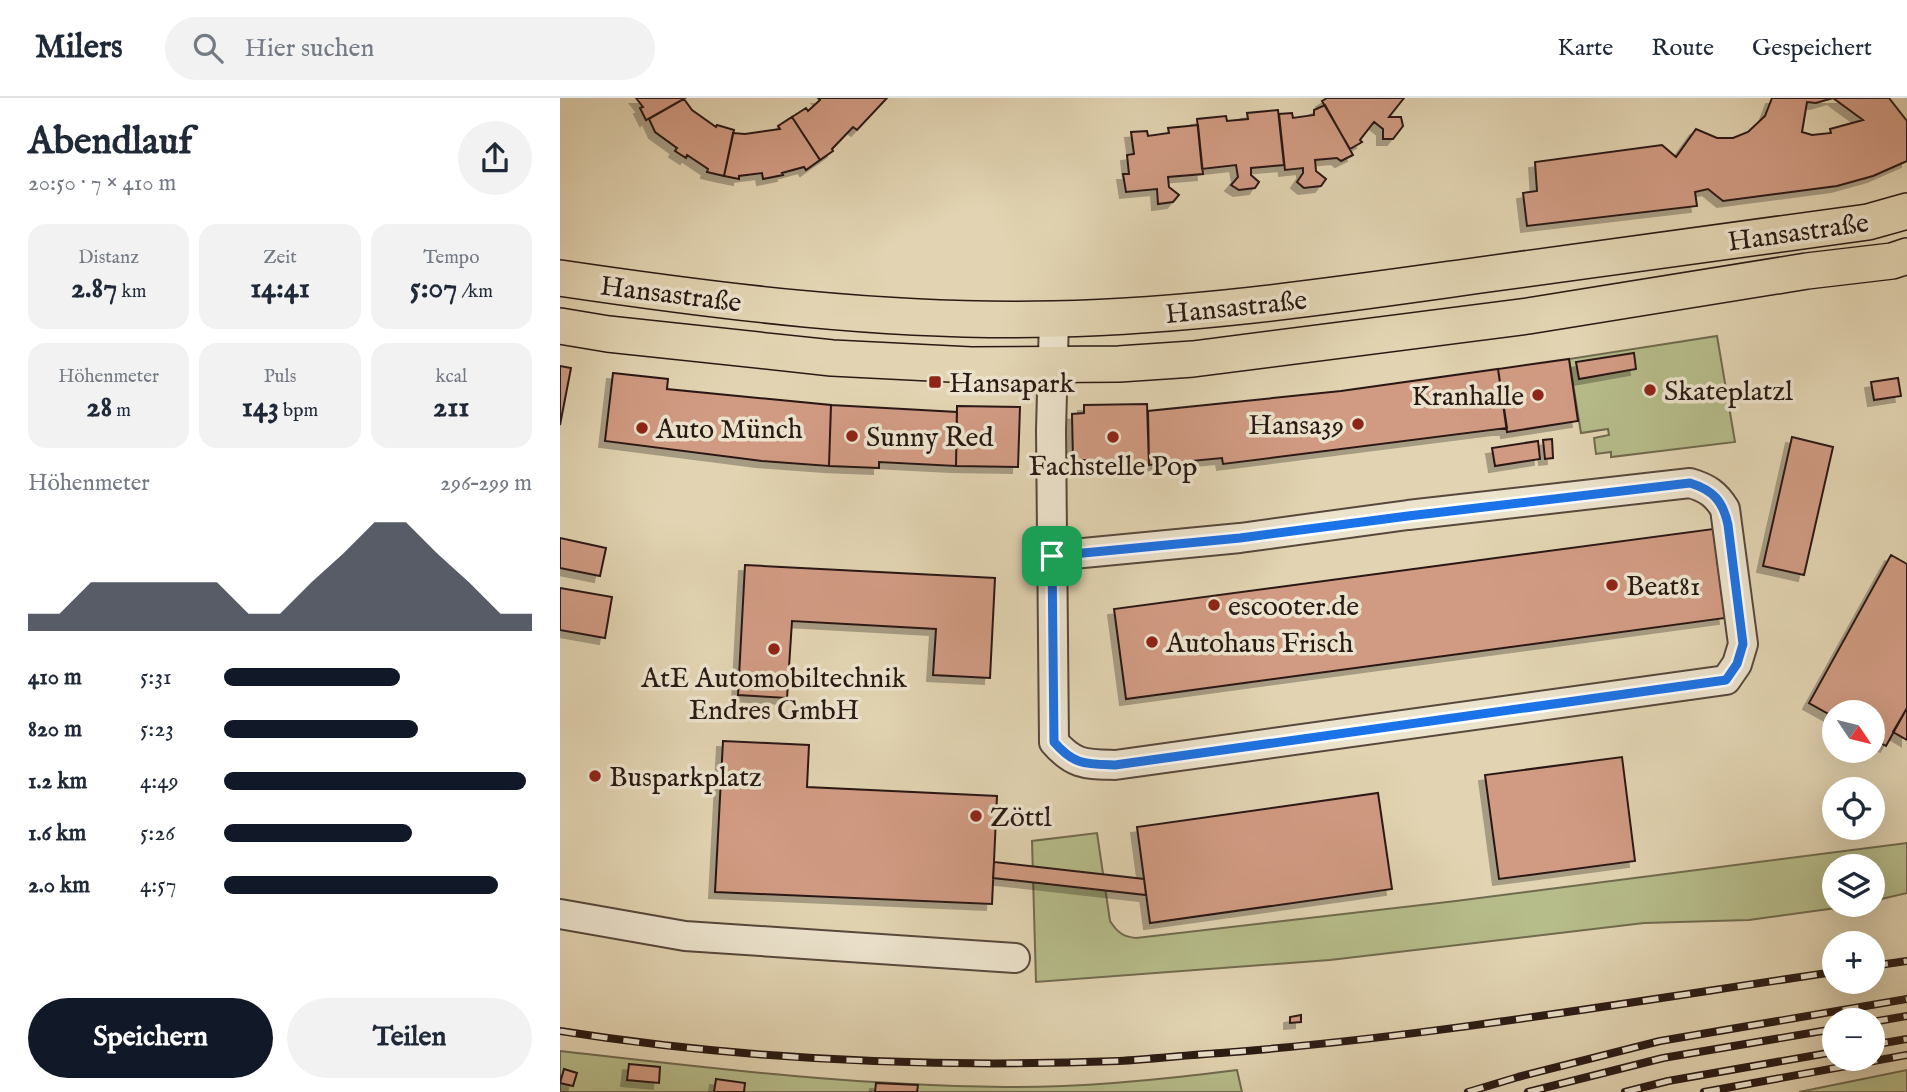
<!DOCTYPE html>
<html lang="de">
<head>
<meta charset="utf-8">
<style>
	:root { --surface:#fff; --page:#f2f2f3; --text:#1f2937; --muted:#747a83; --line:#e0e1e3; --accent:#111827 }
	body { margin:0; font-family:"IM FELL English",serif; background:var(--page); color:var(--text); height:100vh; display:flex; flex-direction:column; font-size:26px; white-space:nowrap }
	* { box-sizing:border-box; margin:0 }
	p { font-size:23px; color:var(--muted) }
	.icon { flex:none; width:38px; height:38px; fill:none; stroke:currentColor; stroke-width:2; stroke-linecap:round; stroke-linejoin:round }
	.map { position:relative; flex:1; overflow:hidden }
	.panel { display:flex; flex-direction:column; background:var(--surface); width:560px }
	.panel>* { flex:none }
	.needle { width:46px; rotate:125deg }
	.fabs { position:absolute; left:1262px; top:602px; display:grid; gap:14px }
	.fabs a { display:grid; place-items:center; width:63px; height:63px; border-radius:50%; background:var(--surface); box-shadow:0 7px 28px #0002; font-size:35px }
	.pin { position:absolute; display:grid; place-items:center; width:60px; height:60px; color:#fff; margin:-30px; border-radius:14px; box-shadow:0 4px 10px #0006 }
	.round { display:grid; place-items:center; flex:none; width:74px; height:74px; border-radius:37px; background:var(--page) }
	.overview { display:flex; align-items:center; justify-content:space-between; height:119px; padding:0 28px }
	h1 { font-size:38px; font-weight:700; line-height:52px }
	.stats { display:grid; grid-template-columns:repeat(3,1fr); gap:10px; height:119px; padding:7px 28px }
	.stats div { display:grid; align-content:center; border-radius:18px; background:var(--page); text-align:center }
	.stats b { font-size:30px; font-weight:700 }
	.stats small { font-size:19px; font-weight:400 }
	.stats p { font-size:19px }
	.chart { height:196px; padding:14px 28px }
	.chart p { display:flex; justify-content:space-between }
	.chart svg { width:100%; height:126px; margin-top:7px; fill:var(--accent); opacity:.7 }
	.button { display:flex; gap:14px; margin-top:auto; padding:14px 28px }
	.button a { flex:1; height:80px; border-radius:42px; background:var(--accent); color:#fff; font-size:28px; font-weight:700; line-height:80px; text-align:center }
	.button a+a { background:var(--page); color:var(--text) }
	ul { padding:0 28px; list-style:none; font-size:23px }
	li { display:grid; grid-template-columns:112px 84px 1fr; align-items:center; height:52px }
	li i { height:18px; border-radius:9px; background:var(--accent) }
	header { display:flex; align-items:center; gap:42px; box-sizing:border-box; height:98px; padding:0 35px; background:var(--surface); border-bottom:2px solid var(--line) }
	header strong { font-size:33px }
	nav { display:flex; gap:38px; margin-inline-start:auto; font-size:24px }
	.search { width:490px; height:63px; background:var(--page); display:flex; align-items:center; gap:18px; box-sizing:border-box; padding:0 24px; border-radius:38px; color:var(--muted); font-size:26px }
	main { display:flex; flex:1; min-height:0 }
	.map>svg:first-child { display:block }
</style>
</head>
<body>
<header>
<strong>Milers</strong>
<div class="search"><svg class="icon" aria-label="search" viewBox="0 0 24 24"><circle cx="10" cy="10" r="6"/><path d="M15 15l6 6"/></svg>Hier suchen</div>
<nav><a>Karte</a><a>Route</a><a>Gespeichert</a></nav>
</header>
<main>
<section class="panel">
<div class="overview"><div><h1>Abendlauf</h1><p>20:50 · 7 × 410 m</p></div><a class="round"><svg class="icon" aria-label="share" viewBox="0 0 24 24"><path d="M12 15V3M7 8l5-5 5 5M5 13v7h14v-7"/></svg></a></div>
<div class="stats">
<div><p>Distanz</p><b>2.87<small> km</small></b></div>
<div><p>Zeit</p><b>14:41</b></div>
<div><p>Tempo</p><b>5:07<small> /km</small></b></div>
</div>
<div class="stats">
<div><p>Höhenmeter</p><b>28<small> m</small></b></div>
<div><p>Puls</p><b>143<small> bpm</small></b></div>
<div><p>kcal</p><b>211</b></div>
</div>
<div class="chart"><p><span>Höhenmeter</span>296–299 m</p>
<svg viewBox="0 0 160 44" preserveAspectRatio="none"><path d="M0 44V38L10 38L20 27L30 27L40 27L50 27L60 27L70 38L80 38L90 27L100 17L110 6L120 6L130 17L140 27L150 38L160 38V44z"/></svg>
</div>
<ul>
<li><b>410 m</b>5:31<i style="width:57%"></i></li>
<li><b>820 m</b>5:23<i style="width:63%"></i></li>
<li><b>1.2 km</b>4:49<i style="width:98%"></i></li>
<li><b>1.6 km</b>5:26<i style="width:61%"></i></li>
<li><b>2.0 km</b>4:57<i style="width:89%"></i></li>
</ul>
<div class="button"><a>Speichern</a><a>Teilen</a></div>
</section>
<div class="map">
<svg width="1347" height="994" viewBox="0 0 1347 994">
	<defs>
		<filter id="shadow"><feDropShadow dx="-6" dy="6" stdDeviation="0" flood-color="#0004"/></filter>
	</defs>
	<rect width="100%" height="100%" fill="#e2d4b2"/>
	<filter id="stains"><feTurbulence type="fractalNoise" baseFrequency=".00286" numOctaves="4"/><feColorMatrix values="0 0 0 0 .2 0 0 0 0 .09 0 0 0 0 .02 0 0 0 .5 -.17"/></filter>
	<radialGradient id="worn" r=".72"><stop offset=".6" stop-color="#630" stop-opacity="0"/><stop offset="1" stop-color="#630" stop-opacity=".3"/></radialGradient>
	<path fill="#b6bc8a" stroke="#706a4e" stroke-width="2" d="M1157,238l18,106 -124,15v-5l-15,2 -2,-16 15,-3 -1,-6 -27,4 -12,-74z
		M537,735l13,88c7,11 13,16 26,17l320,-37 451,-58v50l-34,8 -1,-35h-38v39h24l-109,15 -105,3 -314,37 -294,22 -4,-141z
		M0,953c148,17 296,35 444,36 78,1 156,-7 233,-17l5,22h-682z
		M1347,972v22h-108z"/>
	<path fill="#d19b83" stroke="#291913" stroke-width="2" filter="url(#shadow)" d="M76,0h49l-39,22 -6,-12 3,-1z
		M258,0h69l-30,32 -4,-3 -21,22 1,2 -13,9 -28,-43 14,-9 2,3 12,-11z
		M767,0h77l-15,19h12l2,9 -10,13h-10v-10l-9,-7 -14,18 2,2 -12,7 -28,-48z
		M1212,0h61l-17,5 -9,-1 -5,30 10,3 19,-2 -1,-4 33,-9 -30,-22h56l18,23v40l-34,15 -36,10 -114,15 -15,-12 -13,3 2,14 -170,20 -4,-33 14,-2 -2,-29 127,-17 14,12 20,-28 21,9h16l15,-6 17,-16z
		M124,1l8,11 24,17 1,-2 17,5 -10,46 -17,-4 1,-3 -21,-14 -1,3 -11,-7 2,-3 -22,-16 -6,-13z
		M765,7l28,50 -12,6 -4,-3 -22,2 1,11 10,8 -5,7 -17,2 -7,-6 6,-9v-5l-18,2 -6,-56 13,-1 1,5 21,-3v-5z
		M718,12l6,55 -33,3v7l8,7 -4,6 -16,2 -8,-5 7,-8 -2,-12 -34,4 -5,-50 29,-3 1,5 21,-2 -1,-6z
		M232,19l28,43 -14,10 -2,-3 -22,6 1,2 -20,4 -1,-6 -23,3v3l-15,-3 9,-43 12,1 35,-5 -2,-3z
		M638,27l5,49 -35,3 1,10 10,8 -6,7 -15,2 -1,-15 -31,3 -3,-18h6l-2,-19 7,-1 -3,-22 16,-1 1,5 21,-3 -1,-5z
		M1074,255l2,16 -57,10 -3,-17z
		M1009,261l9,62 -71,11 -9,-63z
		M0,268l11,2 -11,57z
		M938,271l9,59 -284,36 -1,-6 -73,7 -1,-54 193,-20z
		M53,275l55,6 -1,10 164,16 -2,61 -67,-5 -157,-20z
		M1338,280l3,18 -27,4 -3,-18z
		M587,306l2,61 -64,1v-6h-12l-1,-46 12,-1v-8z
		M271,307l126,7 -1,54 -77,-4v6l-50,-2z
		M397,308l63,1 -2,60 -62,-1z
		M1232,339l41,10 -29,128 -41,-9z
		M992,341l1,19 -8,1 -2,-19z
		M978,343l2,18 -45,7 -3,-18z
		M1153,431l12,89 -599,81 -12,-90z
		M0,440l46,10 -6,28 -40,-8z
		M1331,457l16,9v144l-21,38 -14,-8v-26h-38v5l-25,-14z
		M185,467l250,13 -5,100 -57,-3 3,-46 -144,-8 -5,77 -49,-3z
		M0,490l52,9 -7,41 -45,-8z
		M1347,610v32l-14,-8z
		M163,643l86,4 -2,42 190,9 -5,108 -277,-12z
		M1062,659l13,104 -136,18 -14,-104z
		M818,695l14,96 -242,34 -13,-96z
		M434,764l150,17 2,16 -153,-17z
		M741,917v7l-11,1v-6z
		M69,966l31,3 -1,16 -32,-3z
		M4,971l13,4 -4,13 -13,-3z
		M156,981l29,4 -1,9h-30z
		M316,985l42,2 -1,7h-42z"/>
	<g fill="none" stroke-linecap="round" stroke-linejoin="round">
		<defs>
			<path id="minor" d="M492,458l188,-18 168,-23 282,-32c17,5 26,11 35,26l18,135 -6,20 -11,16 -611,85c-30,-1 -41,0 -61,-23l-3,-312 3,-111
				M0,816l125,22 330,22"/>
			<path id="major" d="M0,180c163,24 328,45 494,41 145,-3 290,-25 434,-45 126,-18 253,-34 380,-52l39,-11
				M0,228l48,8 224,24 139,7 148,-1 74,-5 335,-43 279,-45 85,-10 15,-5"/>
		</defs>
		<use href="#minor" stroke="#57483b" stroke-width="32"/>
		<use href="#major" stroke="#291913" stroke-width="38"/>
		<use href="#minor" stroke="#ece3cd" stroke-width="28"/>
		<use href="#major" stroke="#e2d4b2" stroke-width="35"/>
		<defs>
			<path id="rail" d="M1312,868l35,-5
				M1312,924l35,-6
				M0,933c184,29 373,37 559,30 34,-2 68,-6 102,-8 206,-16 409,-51 613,-81
				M1312,947l35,-6
				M908,994l50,-15 142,-36 247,-42
				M968,994l135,-34 171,-29
				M1065,994l43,-11 166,-29
				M1144,994l203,-37"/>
		</defs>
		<use href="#rail" stroke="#291913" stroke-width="8"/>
		<use href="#rail" stroke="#ece3cd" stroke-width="5" stroke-dasharray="16" stroke-linecap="butt"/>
	</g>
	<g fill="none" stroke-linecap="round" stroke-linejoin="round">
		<defs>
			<path id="route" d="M1130,385c23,7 33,18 38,42l15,119 -6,20 -11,16 -611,85c-30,-1 -41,0 -61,-23l-2,-186 188,-18 168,-22z"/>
		</defs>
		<use href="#route" stroke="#fff" stroke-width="14"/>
		<use href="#route" stroke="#1a73e8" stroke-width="9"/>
	</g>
	<g fill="#8f2418" stroke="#ece3cd" stroke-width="2.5">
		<rect x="368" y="277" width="14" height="14" rx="3.5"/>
		<circle cx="1090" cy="292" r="7"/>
		<circle cx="978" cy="297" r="7"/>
		<circle cx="798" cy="326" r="7"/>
		<circle cx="82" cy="330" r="7"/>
		<circle cx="292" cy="338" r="7"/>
		<circle cx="553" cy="339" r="7"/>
		<circle cx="1052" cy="487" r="7"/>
		<circle cx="654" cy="507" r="7"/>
		<circle cx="592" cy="544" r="7"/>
		<circle cx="214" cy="551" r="7"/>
		<circle cx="35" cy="678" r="7"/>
		<circle cx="416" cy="718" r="7"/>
	</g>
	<g text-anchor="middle" stroke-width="7" stroke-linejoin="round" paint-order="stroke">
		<g font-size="28" fill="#291913" stroke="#ece3cd">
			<text transform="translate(1238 133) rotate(-8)" y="10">Hansastraße</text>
			<text transform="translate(111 195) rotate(7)" y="10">Hansastraße</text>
			<text transform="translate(676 208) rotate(-6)" y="10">Hansastraße</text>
		</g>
		<g font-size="28" fill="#291913" stroke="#ece3cd" text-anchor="start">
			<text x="389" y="294">Hansapark</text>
			<text x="1104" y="302">Skateplatzl</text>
			<text x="964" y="307" text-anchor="end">Kranhalle</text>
			<text x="784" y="336" text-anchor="end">Hansa39</text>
			<text x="96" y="340">Auto Münch</text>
			<text x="306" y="348">Sunny Red</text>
			<text x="553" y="377" text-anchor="middle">Fachstelle Pop</text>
			<text x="1066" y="497">Beat81</text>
			<text x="668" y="517">escooter.de</text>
			<text x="606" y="554">Autohaus Frisch</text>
			<text x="214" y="589" text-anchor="middle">AtE Automobiltechnik<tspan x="214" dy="32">Endres GmbH</tspan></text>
			<text x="49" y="688">Busparkplatz</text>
			<text x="430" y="728">Zöttl</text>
		</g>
	</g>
	<rect width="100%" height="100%" filter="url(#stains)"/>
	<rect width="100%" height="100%" fill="url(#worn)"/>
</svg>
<div class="fabs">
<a><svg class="needle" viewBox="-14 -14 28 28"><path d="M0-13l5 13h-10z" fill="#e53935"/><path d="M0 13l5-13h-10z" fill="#747a83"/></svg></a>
<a><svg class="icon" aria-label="locate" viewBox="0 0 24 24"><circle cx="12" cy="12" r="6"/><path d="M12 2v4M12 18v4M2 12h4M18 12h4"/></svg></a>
<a><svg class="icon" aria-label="layers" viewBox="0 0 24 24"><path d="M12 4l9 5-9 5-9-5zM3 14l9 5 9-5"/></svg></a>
<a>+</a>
<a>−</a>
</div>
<div class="pin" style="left:492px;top:458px;background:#1e9e55"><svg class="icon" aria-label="arrive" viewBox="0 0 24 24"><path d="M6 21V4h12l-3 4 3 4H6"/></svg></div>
</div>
</main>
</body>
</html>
